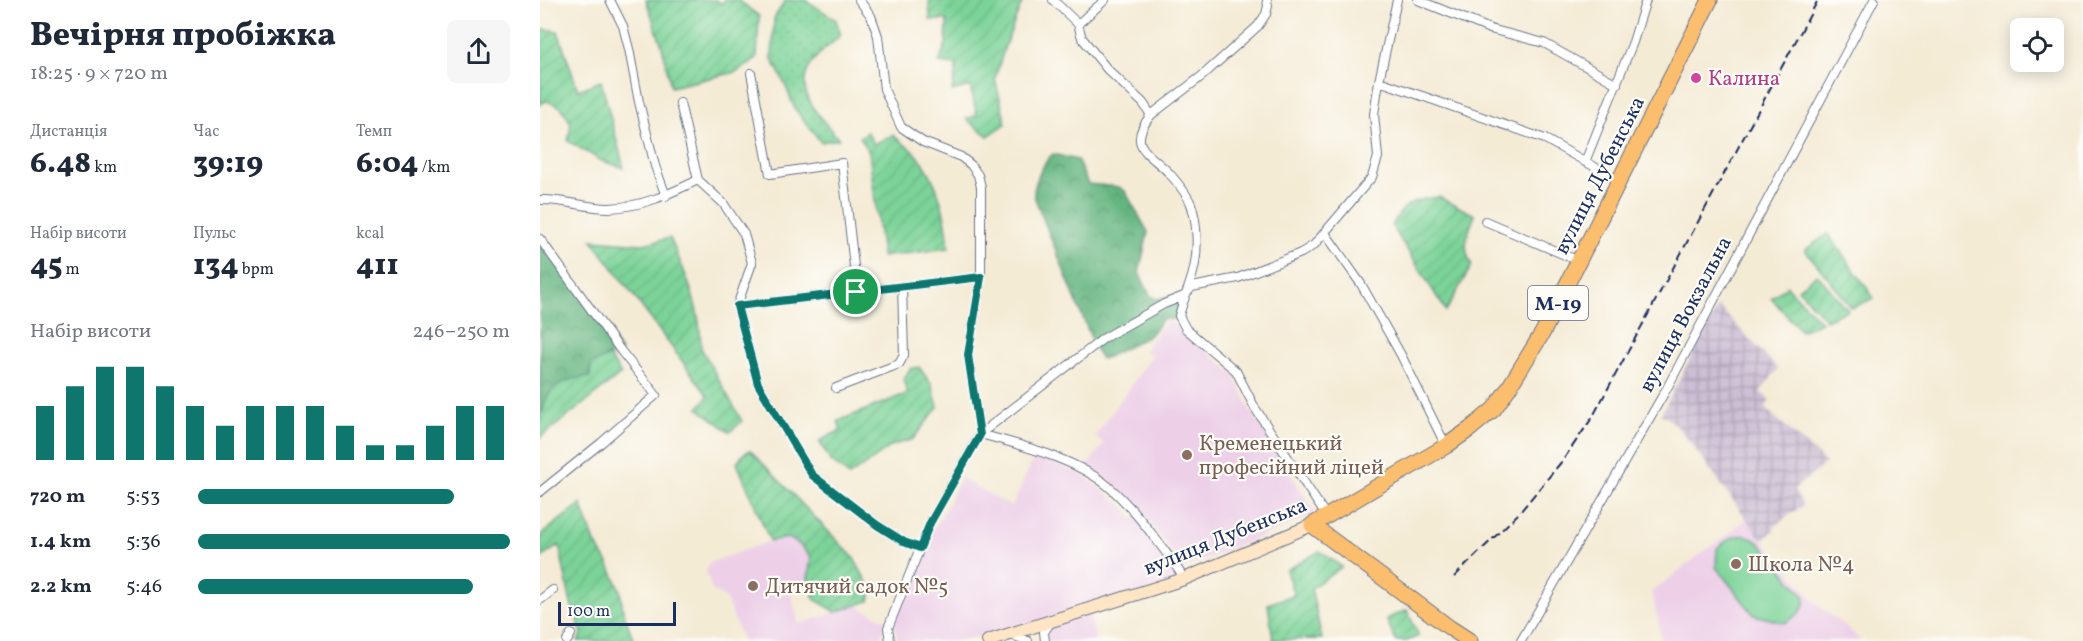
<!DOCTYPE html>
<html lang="uk">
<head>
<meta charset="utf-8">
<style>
	:root { --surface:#fff; --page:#f6f6f7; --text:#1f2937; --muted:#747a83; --accent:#0f766e }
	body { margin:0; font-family:Vollkorn,serif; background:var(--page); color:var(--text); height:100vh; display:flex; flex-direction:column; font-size:22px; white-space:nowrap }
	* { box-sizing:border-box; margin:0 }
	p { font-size:20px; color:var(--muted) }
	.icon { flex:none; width:33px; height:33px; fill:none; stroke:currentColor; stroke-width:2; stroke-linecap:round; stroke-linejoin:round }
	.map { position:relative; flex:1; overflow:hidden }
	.details { display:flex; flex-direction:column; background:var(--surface); width:540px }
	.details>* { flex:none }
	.tools { position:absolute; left:1470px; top:18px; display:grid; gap:12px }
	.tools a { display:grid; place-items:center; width:54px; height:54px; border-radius:9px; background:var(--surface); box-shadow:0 3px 15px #0003; font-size:30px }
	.scale { position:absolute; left:18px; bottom:15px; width:118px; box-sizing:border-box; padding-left:6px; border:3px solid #1b2f5e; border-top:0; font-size:16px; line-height:21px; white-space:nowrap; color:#1b2f5e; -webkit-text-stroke:4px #fdfcf7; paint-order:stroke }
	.pin { position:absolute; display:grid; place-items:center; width:51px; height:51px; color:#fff; margin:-26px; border:3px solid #fff; border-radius:50%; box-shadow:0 2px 6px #0007 }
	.round { display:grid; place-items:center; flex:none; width:63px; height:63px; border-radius:9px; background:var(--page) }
	.overview { display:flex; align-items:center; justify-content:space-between; height:102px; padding:0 30px }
	h1 { font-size:33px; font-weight:800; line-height:45px }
	.figures { display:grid; grid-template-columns:repeat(3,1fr); gap:9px; height:102px; padding:6px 30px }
	.figures div { display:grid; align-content:center }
	.figures b { font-size:30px; font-weight:800 }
	.figures small { font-size:16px; font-weight:400 }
	.figures p { font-size:16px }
	.chart { height:168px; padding:12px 30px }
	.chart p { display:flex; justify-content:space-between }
	.chart svg { width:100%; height:108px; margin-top:6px; stroke:var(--accent); stroke-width:6 }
	ul { padding:0 30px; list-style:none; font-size:20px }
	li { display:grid; grid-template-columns:96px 72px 1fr; align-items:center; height:45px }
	li i { height:15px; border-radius:8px; background:var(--accent) }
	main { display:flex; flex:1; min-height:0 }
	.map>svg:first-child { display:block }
</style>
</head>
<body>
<main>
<section class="details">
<div class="overview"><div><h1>Вечірня пробіжка</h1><p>18:25 · 9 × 720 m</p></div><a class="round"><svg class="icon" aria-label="share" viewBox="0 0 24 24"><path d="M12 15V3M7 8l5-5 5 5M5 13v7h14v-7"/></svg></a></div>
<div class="figures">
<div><p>Дистанція</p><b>6.48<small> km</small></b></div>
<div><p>Час</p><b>39:19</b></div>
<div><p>Темп</p><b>6:04<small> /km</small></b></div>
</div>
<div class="figures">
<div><p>Набір висоти</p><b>45<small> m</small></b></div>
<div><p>Пульс</p><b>134<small> bpm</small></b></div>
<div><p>kcal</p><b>411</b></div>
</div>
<div class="chart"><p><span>Набір висоти</span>246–250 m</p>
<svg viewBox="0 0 160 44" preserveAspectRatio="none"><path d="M5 44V22M15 44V14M25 44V6M35 44V6M45 44V14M55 44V22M65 44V30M75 44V22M85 44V22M95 44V22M105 44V30M115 44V38M125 44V38M135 44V30M145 44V22M155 44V22"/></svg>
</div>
<ul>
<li><b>720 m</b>5:53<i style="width:82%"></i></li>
<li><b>1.4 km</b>5:36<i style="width:100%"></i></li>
<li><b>2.2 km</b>5:46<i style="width:88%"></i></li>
</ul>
</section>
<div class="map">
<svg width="1543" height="641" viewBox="0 0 1543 641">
	<defs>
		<pattern id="industrial-grid" width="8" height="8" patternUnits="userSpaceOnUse" patternTransform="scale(1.5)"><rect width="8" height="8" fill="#ccbed4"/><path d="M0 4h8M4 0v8" fill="none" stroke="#a59baf"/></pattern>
		<pattern id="grass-dots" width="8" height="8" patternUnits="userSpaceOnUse" patternTransform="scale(1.5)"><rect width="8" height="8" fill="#7cd398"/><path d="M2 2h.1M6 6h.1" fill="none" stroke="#6bb585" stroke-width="1.8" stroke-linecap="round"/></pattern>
		<pattern id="forest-crowns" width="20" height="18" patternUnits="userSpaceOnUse" patternTransform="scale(1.5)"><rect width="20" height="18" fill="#65b580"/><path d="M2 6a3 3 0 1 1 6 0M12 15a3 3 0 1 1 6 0" fill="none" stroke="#52946c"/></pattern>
		<pattern id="garden-furrows" width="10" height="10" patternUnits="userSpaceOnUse" patternTransform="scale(1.5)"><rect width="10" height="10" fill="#7cd398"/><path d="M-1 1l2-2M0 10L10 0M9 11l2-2" fill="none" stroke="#6bb585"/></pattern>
	</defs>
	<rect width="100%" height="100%" fill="#fdfcf7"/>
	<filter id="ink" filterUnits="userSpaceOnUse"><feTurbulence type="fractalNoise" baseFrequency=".0167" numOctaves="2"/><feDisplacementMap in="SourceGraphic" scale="12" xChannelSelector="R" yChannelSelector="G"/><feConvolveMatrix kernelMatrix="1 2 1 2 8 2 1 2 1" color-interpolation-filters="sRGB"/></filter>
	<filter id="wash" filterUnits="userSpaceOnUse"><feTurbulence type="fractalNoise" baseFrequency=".008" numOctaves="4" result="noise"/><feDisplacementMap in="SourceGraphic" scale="24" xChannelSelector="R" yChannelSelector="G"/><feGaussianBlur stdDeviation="1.35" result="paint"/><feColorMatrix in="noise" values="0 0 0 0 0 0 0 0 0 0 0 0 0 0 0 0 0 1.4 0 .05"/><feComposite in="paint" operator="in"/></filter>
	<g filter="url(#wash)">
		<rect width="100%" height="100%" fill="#f4ebd5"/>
		<path fill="#edd0e8" d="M628,319l65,54 18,38 65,103 -132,54 -44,-57 -32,-31 -22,-13 18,-23 -9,-8 57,-80 -8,-6z
			M495,455l48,20 40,31 10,12 5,-2 46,63 -97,31 7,21 1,10h-50l5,-19 -95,19h-57l-4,-21 35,-86 11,-14 21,-42 51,29z
			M1207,519l15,21 59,68 29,22 11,11h-200l-3,-22 -7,-27z
			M249,538l11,7 11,12 -3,22 -18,12 9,33 57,-19 31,16 -8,20h-136l-17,-42 -14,-9 -6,-19 3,-8 61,-22z"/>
		<path fill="url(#industrial-grid)" d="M1178,306l60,63 -18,23 10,8 -5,8 61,55 -32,26 9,16 -30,22 2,3 -13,10 -72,-98 -16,-19 -13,-9z"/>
		<path fill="url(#grass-dots)" stroke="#4c817b" stroke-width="1.5" d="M246,0h20l30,20 5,15c-9,9 -25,19 -31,31 -17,28 12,53 29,73l-18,3 -26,-33 -11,-27 -12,-23 2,-41z"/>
		<path fill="url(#forest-crowns)" stroke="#40726f" stroke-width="1.5" d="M513,154l24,6 11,24 31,3 6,4 23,41 -9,41 11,22 6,4 29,-6 -8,26h-14l-14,17 -44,22 -4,1 -4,-6 -63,-157c-1,-12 10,-35 19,-42z
			M0,242l81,109 -29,13 -2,13c-29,6 -40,5 -47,36l-3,-2z"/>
		<path fill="url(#garden-furrows)" stroke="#4c817b" stroke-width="1.5" d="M106,0h71l4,4 3,-4h14l21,16 -2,43 -21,13 -65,15 -9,-41z
			M389,0h94l-19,49 -9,30 11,45 -18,12 -22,-17 11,-4 -7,-29 -18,5 5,-26 -18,-2 7,-19 1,-24h-17z
			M2,29l16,2 20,59 23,-9 23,87 -22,-7 -34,-20 3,-18 -10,-16 -14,-6 -7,3v-74z
			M327,132l7,12 19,-9c8,7 18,13 25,21 20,23 29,62 31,92l-67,9 -13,-105 -9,-15z
			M899,197l36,18c-7,18 -14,32 -3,50l-26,46 -54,-85c11,-23 22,-27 47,-29z
			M1288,234l46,64 -22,10 -47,-58z
			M130,238c16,36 31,70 31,110l41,73 -12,11 -32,-24 10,-12 -116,-156 51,4z
			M1277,274l31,36 -22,10 -28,-31z
			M1247,286l34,36 -20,9 -30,-33z
			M69,356l12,18 -81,64v-27l3,1c1,-6 2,-14 6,-19 9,-11 27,-16 41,-16l1,-13z
			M379,367l13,18 6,22 -25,32 -20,6 -44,31 -19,-16 -11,-19 22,-11 -3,-9 70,-28 -5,-13 7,-11z
			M210,450l103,107 19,34 -3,10 -33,11 -22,-13 -6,-20 3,-22 -11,-12 -11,-7 -19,3 -33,-78 5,-8z
			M41,504l15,41 11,16 13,28 3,22 11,30h-56l4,-8 -11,-29 -12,-59 -19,14v-24z
			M780,551l22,16 -31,21 11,51 -49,1 -5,-36 26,-9 -8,-25z
			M867,610l12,26 -12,5h-11l-10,-22z"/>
		<path fill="#7cd398" stroke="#4c817b" stroke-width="1.5" d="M1204,535l15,7 46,55c1,14 -10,19 -20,26l-31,-8 -38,-48 1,-19c9,-7 15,-12 27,-13z"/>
	</g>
	<g filter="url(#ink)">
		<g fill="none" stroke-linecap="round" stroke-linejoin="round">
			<defs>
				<path id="street" d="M70,0l13,26 6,23 10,53 16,64 11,30
					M319,0l12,16 7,20 6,53 17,38 22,15 38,15 10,8 7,10 3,12v90l-13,78 12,79c41,11 96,25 128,52 19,16 35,36 50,56 9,12 19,24 26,37
					M513,0l25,24 4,14 25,31 36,34 8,12c-26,32 -1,38 18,58 7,8 18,21 22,31 6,17 7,41 4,59 -2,17 -12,36 -16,53l7,13 50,42 19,37 72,109
					M878,0l72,29 54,14 73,41
					M538,24l27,-24
					M211,73l19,101 72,-11 15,129
					M839,81l166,58 75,42
					M140,103l18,77 25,23 21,31 8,29 -15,43 21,78 54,91 65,50 27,17 16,6
					M611,115l51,-39 56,-50 8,-12 2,-8 -1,-6
					M1045,162l48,-120 13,-42
					M0,200c23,-1 46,8 69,8 33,-1 60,-14 89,-28
					M945,221l94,40
					M785,233l36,51 40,71 45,91
					M0,239l81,112 35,44 -55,48 -61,49
					M197,306l244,-29
					M296,388l63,-24 5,-9 -2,-69
					M0,600l13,-10
					M472,635l16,6
					M27,641l4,-7
					M350,641l-2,-13 42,-105 50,-89 124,-96 60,-34 20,-8 8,-9 46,-9 63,-25 13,-8 58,-68 6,-20 -4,-43 5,-33 18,-81
					M505,641l-1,-9 7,-10
					M981,641l146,-253 207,-388"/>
				<path id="secondary" d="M448,641l196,-62 128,-54"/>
				<path id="highway" d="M930,641l-20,-13 -138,-103 134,-79 24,-17 24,-20 14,-20 35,-57 167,-332"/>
			</defs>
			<use href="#street" stroke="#677188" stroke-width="10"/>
			<use href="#secondary" stroke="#677188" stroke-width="14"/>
			<use href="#highway" stroke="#677188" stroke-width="17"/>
			<use href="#street" stroke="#fff" stroke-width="8"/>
			<use href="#secondary" stroke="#fde5c5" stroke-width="12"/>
			<use href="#highway" stroke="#fbbe6e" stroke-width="15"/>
			<path stroke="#1b2f5e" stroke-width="2" stroke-dasharray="9 4.5" stroke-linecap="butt" d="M914,577l66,-65 43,-52 29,-42 226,-418"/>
		</g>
	</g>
	<g fill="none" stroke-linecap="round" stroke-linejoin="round" filter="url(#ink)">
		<defs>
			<path id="route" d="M441,277l-13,78 12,80 -50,88 -10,25 -16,-6 -27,-17 -65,-50 -54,-91 -21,-78z"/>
		</defs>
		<use href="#route" stroke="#fff" stroke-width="12"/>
		<use href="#route" stroke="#0f766e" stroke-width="8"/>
	</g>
	<circle fill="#d1479c" stroke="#fdfcf7" stroke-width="2" cx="1156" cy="78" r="6"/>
	<g fill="#8d6e63" stroke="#fdfcf7" stroke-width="2">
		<circle cx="647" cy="455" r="6"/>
		<circle cx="1196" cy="564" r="6"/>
		<circle cx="213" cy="586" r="6"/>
	</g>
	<g text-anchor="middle" stroke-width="4.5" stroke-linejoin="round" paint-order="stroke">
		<rect fill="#fdfcf7" stroke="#5f6c8c" stroke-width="1.5" x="988" y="286" width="60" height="34" rx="4.5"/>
		<g font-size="20" font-weight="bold" fill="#1b2f5e">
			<text x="1018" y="310">М-19</text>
		</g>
		<g font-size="21" fill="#b23c85" stroke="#fdfcf7" text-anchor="start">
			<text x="1168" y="85">Калина</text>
		</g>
		<g font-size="21" fill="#1b2f5e" stroke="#fdfcf7">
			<text transform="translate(1059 175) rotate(-63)" y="7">вулиця Дубенська</text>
			<text transform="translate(1145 314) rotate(-62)" y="7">вулиця Вокзальна</text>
			<text transform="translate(685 536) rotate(-22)" y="7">вулиця Дубенська</text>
		</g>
		<g font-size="21" fill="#785e54" stroke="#fdfcf7" text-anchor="start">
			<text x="659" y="450">Кременецький<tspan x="659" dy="24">професійний ліцей</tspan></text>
			<text x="1208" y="571">Школа №4</text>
			<text x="225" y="593">Дитячий садок №5</text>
		</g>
	</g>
</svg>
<div class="tools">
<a><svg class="icon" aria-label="locate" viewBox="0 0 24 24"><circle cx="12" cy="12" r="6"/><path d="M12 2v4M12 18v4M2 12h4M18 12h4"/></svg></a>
</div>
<div class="scale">100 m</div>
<div class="pin" style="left:316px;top:292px;background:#1e9e55"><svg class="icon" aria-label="arrive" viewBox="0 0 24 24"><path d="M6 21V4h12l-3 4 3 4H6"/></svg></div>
</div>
</main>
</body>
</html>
